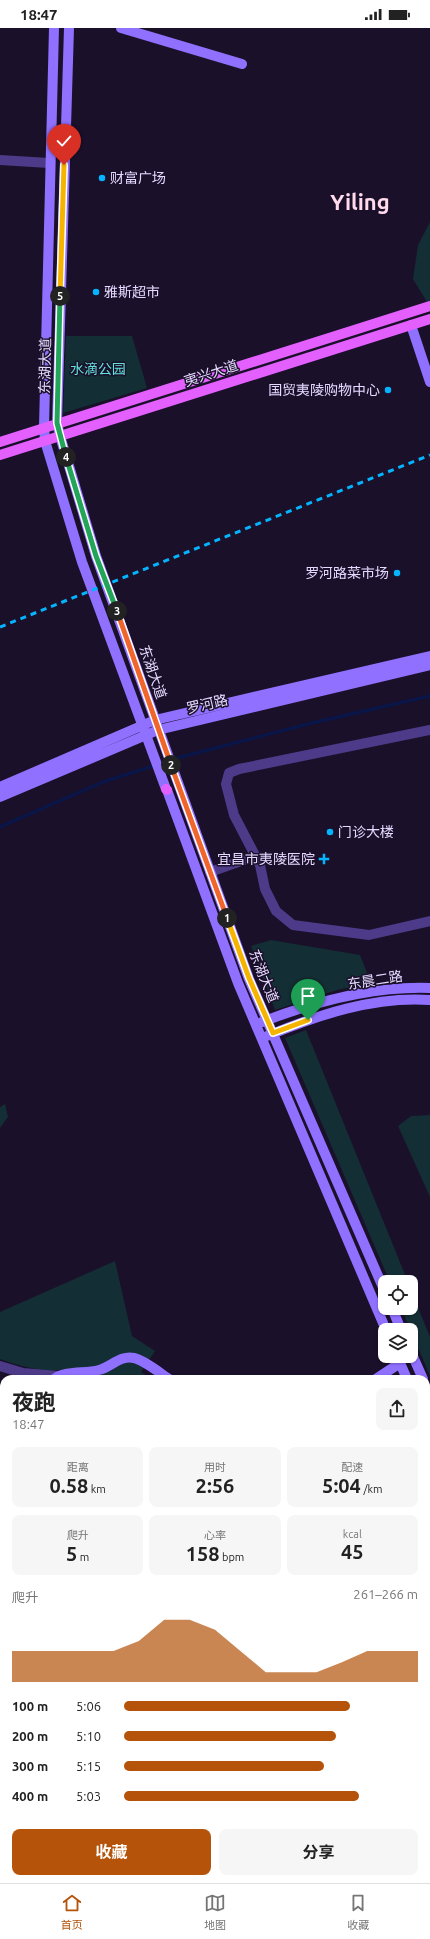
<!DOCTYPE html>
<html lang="zh">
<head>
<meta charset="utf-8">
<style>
	:root { --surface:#fff; --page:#f6f6f6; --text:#222; --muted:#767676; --line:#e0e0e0; --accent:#b45309 }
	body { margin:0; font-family:Ubuntu,"Noto Sans SC",sans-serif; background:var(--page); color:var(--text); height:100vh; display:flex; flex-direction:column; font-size:15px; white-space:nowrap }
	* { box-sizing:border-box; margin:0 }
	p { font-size:13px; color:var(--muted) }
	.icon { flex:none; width:22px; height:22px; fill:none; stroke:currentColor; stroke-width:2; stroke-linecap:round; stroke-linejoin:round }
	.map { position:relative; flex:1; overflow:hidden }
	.panel { position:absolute; left:0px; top:1347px; width:430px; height:508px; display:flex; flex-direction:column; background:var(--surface); border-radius:12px 12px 0 0; box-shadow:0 1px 3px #0004 }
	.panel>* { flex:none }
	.tools { position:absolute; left:378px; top:1247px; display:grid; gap:8px }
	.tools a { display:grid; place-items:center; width:40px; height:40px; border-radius:8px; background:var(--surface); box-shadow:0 1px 3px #0004; font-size:20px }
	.pin { position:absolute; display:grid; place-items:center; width:34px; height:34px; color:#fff; margin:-41px -17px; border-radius:50% 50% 50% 0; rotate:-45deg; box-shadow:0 0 4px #0007 }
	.pin .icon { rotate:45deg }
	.km { position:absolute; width:20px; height:20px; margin:-10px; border-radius:50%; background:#222; color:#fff; font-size:11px; line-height:20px; text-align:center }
	.round { display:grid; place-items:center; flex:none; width:42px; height:42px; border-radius:8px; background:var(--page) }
	.summary { display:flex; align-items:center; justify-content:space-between; height:68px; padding:0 12px }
	h1 { font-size:22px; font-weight:700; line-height:30px }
	.figures { display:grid; grid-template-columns:repeat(3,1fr); gap:6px; height:68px; padding:4px 12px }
	.figures div { display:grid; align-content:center; border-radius:8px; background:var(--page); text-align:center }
	.figures b { font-size:20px; font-weight:700 }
	.figures small { font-size:11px; font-weight:400 }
	.figures p { font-size:11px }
	.chart { height:112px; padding:8px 12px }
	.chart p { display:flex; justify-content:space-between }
	.chart svg { width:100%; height:72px; margin-top:4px; fill:var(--accent); opacity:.7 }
	.button { display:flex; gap:8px; margin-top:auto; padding:8px 12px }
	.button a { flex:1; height:46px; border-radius:8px; background:var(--accent); color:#fff; font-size:16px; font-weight:700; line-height:46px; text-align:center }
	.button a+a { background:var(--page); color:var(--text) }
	ul { padding:0 12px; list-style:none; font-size:13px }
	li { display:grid; grid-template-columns:64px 48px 1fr; align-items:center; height:30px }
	li i { height:10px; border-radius:5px; background:var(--accent) }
	.status { display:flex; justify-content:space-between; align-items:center; height:28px; padding:0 20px; background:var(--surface); direction:ltr }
	.status svg { height:11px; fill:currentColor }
	.tab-bar { display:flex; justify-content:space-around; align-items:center; height:56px; border-top:1px solid var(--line); background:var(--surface); font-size:11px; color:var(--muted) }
	.tab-bar a { display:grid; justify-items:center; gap:2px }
	.tab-bar .selected { color:var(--accent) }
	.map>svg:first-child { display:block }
</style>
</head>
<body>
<div class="status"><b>18:47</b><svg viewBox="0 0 49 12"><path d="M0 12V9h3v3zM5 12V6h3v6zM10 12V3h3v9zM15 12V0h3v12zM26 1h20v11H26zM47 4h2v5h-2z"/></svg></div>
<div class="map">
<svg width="430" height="1855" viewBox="0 0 430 1855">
	<rect width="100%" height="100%" fill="#1a102a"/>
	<path fill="#132e34" d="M430,194v79l-3,1 -14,-23 5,-34z
		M66,308h66l15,52 -84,25z
		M271,912l89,15 11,28 -34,7 -62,20 -24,-64z
		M306,1002l102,252h-18l-105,-244z
		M5,1076l3,13 -8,11v-21z
		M430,1087v82l-32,-71 13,-10z
		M115,1233l17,75 23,15 -14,21 11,7h-73l-11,-10c-24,4 -46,-2 -68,-10v-47z
		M411,1262l19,47v39l-29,-68h10z
		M0,1411l4,6v191h-4z
		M426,1431l4,9v31l-4,-6z
		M430,1519v336h-156l1,-4h151v-329z"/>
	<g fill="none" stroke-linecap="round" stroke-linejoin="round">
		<path stroke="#0a1548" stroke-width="3.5" d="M0,799l103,-45 78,-25 131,-34 118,-27"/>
		<path stroke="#4d3b89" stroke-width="10" d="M0,132l49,3
			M430,702l-191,39 -10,4 -3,11 8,31 26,50 5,24 11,22 17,14 76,10 61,-14
			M210,844l45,-16
			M0,1338l23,7 35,3"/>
		<path stroke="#9070ff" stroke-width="10" d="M54,0l-10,399 1,14 37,121 84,227
			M69,0l-12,395 3,13 36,120 153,423 136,313
			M121,0l121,36
			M411,297l19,57
			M0,759l155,-67 275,-64
			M167,762l71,193 148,347
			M0,769l158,-67 272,-65
			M262,994c52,-20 112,-36 168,-34
			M267,1008c51,-21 107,-40 163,-36
			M392,1280l9,22
			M411,1324l12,27
			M397,1328l10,23
			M54,1351c13,-9 30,-5 45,-9 12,-3 21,-15 35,-12 10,2 26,15 35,21
			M376,1351l24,-16
			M426,1359l4,9
			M426,1393l4,9
			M0,1465l4,-2"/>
		<path stroke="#e360ff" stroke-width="10" d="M0,414l430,-136
			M0,427l430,-136
			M166,761l1,1"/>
		<path stroke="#05b4ff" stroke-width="3" stroke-dasharray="6 5" stroke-linecap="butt" d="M0,599l430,-172"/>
	</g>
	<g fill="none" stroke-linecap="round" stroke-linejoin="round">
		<defs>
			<path id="split-1" d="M227,890l22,60 24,55 35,-13"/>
			<path id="split-2" d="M171,737l56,153"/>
			<path id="split-3" d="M117,583l54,154"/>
			<path id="split-4" d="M66,429l30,99 21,55"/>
			<path id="split-5" d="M60,268l-3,127 9,34"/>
			<path id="split-6" d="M60,268l4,-131"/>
		</defs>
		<use href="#split-1" stroke="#fff" stroke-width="8"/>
		<use href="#split-2" stroke="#fff" stroke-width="8"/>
		<use href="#split-3" stroke="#fff" stroke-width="8"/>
		<use href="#split-4" stroke="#fff" stroke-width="8"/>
		<use href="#split-5" stroke="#fff" stroke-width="8"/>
		<use href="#split-6" stroke="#fff" stroke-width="8"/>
		<use href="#split-1" stroke="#f5b400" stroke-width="5"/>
		<use href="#split-2" stroke="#f0652b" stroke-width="5"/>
		<use href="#split-3" stroke="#f0652b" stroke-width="5"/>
		<use href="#split-4" stroke="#22a559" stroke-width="5"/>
		<use href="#split-5" stroke="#22a559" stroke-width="5"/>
		<use href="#split-6" stroke="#f5b400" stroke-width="5"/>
	</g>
	<g fill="#05b4ff" stroke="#1a102a" stroke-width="1.5">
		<circle cx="102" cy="150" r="4"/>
		<circle cx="96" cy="264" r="4"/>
		<circle cx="388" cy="362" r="4"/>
		<circle cx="397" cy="545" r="4"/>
		<circle cx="330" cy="804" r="4"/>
		<path d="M322 825h4v4h4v4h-4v4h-4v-4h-4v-4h4z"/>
	</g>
	<g text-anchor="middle" stroke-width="3" stroke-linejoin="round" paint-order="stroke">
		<g font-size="14" fill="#e5d9ff" stroke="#1a102a" text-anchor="start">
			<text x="110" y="155">财富广场</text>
			<text x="104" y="269">雅斯超市</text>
			<text x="380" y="367" text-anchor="end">国贸夷陵购物中心</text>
			<text x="389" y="550" text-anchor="end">罗河路菜市场</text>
			<text x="338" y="809">门诊大楼</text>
			<text x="315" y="836" text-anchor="end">宜昌市夷陵医院</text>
		</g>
		<g font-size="14" fill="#e5d9ff" stroke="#1a102a">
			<text transform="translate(45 338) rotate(-89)" y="5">东湖大道</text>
			<text transform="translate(211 345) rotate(-18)" y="5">夷兴大道</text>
			<text transform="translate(153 644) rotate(71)" y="5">东湖大道</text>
			<text transform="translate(207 676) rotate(-13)" y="5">罗河路</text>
			<text transform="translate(264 948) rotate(68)" y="5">东湖大道</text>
			<text transform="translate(375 952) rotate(-9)" y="5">东晨二路</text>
		</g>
		<g font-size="14" fill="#62e2db" stroke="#1a102a">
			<text x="98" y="346">水滴公园</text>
		</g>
		<g font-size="22" font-weight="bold" fill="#ffdbeb" stroke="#1a102a">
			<text x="360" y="182">Yiling</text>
		</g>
	</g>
</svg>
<div class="tools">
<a><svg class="icon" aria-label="locate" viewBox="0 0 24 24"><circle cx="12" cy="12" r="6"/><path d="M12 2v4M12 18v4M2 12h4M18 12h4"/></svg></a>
<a><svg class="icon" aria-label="layers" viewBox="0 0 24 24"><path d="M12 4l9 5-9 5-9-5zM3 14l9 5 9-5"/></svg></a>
</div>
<div class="pin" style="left:308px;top:992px;background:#1e9e55"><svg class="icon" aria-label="arrive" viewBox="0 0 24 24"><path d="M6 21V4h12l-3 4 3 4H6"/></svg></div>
<div class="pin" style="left:64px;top:137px;background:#d93025"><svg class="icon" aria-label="check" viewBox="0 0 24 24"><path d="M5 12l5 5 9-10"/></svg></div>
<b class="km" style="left:227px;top:890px">1</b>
<b class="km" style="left:171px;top:737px">2</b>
<b class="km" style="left:117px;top:583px">3</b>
<b class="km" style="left:66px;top:429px">4</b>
<b class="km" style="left:60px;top:268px">5</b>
<section class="panel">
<div class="summary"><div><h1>夜跑</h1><p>18:47</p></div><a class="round"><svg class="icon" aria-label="share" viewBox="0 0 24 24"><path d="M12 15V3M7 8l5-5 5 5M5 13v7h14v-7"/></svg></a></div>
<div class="figures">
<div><p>距离</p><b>0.58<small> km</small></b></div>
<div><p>用时</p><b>2:56</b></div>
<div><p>配速</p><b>5:04<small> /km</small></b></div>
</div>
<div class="figures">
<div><p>爬升</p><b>5<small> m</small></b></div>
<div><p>心率</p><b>158<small> bpm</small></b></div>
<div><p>kcal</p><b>45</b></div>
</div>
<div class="chart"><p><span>爬升</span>261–266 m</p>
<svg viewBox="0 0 160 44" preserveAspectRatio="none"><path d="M0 44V25L10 25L20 25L30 25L40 25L50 19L60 6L70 6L80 12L90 25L100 38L110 38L120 38L130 32L140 25L150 25L160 25V44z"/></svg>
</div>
<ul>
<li><b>100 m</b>5:06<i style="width:77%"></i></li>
<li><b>200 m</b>5:10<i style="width:72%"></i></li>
<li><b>300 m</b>5:15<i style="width:68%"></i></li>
<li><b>400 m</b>5:03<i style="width:80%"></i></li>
</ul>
<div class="button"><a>收藏</a><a>分享</a></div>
</section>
</div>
<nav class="tab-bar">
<a class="selected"><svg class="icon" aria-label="home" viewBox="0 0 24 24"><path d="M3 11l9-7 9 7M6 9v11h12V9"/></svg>首页</a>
<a><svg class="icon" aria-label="map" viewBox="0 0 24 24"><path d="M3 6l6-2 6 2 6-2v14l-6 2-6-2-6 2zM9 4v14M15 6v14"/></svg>地图</a>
<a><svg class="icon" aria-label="saved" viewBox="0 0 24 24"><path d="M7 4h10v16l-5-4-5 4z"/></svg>收藏</a>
</nav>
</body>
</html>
